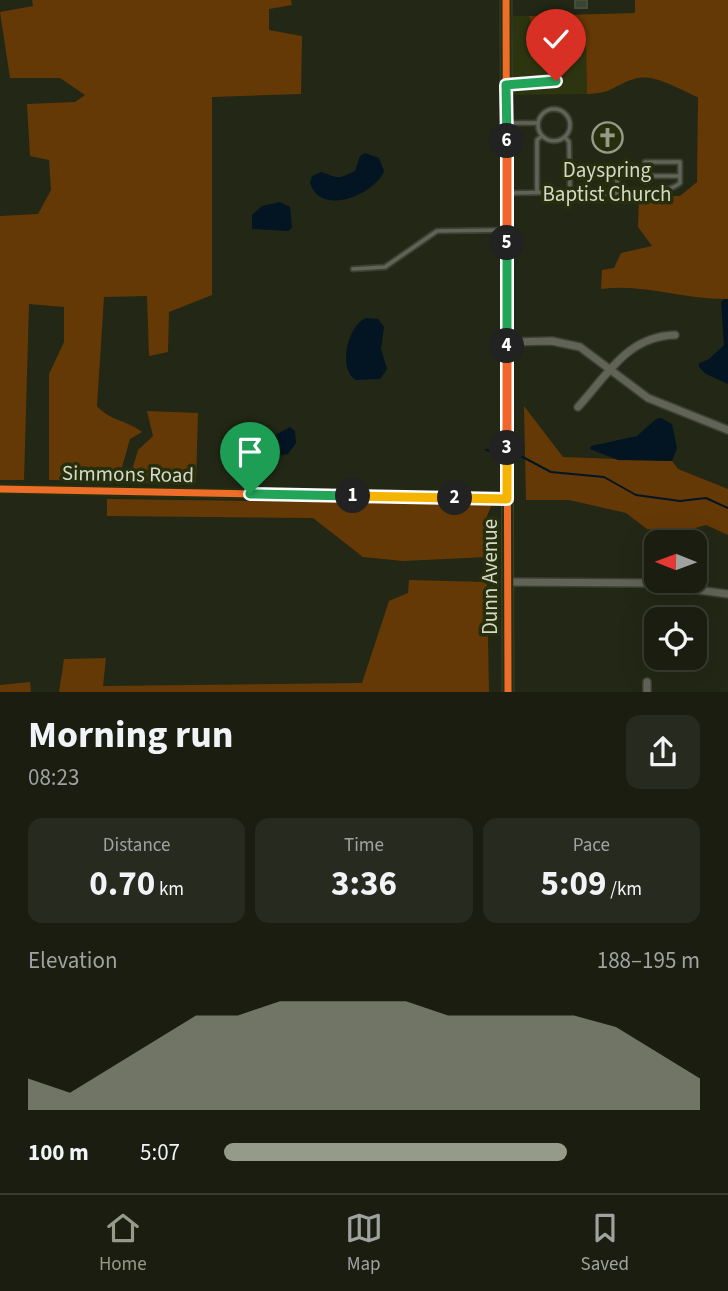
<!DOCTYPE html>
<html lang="en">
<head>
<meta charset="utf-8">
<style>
	:root { --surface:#1a1d10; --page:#272a1e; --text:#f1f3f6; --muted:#9fa29f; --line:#383b30; --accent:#969b89 }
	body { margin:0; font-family:"Source Sans 3",sans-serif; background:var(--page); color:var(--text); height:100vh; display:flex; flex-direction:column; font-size:26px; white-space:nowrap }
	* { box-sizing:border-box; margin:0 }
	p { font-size:23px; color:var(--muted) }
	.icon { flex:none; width:38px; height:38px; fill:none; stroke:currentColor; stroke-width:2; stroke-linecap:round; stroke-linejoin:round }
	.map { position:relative; height:692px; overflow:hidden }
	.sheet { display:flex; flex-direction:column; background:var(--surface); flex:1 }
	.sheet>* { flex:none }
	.needle { width:46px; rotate:271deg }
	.buttons { position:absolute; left:644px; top:530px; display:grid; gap:14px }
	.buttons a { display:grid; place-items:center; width:63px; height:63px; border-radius:14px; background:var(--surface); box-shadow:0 7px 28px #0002,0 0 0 2px var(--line); font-size:35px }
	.pin { position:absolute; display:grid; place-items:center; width:60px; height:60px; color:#fff; margin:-72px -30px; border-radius:50% 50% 50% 0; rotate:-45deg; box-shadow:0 0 7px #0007 }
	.pin .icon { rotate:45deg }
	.km { position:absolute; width:35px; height:35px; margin:-18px; border-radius:50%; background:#222; color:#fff; font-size:19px; line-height:35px; text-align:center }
	.round { display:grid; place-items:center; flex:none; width:74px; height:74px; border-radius:14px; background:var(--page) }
	.head { display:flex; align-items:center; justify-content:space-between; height:119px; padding:0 28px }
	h1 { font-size:38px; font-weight:700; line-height:52px }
	.figures { display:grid; grid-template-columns:repeat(3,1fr); gap:10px; height:119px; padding:7px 28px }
	.figures div { display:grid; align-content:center; border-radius:14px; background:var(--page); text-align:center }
	.figures b { font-size:35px; font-weight:700 }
	.figures small { font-size:19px; font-weight:400 }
	.figures p { font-size:19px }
	.chart { height:196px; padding:14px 28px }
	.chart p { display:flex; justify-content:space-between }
	.chart svg { width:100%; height:126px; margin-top:7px; fill:var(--accent); opacity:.7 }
	ul { padding:0 28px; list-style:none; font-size:23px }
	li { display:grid; grid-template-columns:112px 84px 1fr; align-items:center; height:52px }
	li i { height:18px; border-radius:9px; background:var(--accent) }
	.menu { display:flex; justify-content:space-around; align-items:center; height:98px; border-top:2px solid var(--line); background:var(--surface); font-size:19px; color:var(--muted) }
	.menu a { display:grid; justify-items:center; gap:4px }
	.menu .active { color:var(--accent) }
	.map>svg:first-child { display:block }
</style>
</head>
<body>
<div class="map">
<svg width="728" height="693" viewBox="0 0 728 693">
	<rect width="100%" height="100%" fill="#232715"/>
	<path fill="#2d3510" d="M513,16h16l8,27 49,3 1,48 -75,1z"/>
	<path fill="#653906" d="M32,0h259l1,5 -23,4v21l33,6 -1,58 -89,3v198l-43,17 -1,40 -19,4 -2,-60 -43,1 -7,109c13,15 30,14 45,26l-12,7 -12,42 -69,-1v-106l15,-32v-35l-35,-3 -5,176h-24v-264l38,-2 13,-24 -2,-30 -19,-4 -3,-52 48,-2 10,-7 -25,-17h-50l-10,-66 33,-6z
		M635,0h93v299c-43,1 -85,-16 -127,-10l1,-19 12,-2 7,-15 31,-7 -14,-19 1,-30 41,-1 17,-14 1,-85c-18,-7 -45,-25 -64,-18 -23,7 -19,14 -47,15l-1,-48 -49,-3 -8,-27 106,-3z
		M524,406l39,51 109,4 6,8 50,20v46l-22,-10 -29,8 -30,-4 -21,-16 -57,-13h-43z
		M147,411l51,2 -2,70h-59l-5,-13 6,-20 15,-14z
		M107,499l385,5 -5,12 1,41 -85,4 -40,-4 -50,-39 -206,-2z
		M409,580l78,2 2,110h-489v-7l30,-3 1,10h28l5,-33 42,-1 -3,28 259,-3 27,-82 19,-8z"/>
	<path fill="#031522" d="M365,153l14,5 5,13c-5,19 -62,49 -74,12l2,-7 9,-4c18,6 15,8 34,-1l5,-15z
		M280,202l10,5 2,21 -4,3 -36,-2v-14l10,-9z
		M724,299h4v85l-22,-10 -7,-7v-4l10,-4 15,-14 -3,-43z
		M366,318l12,1 6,8 -3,22 6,20 -7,10 -24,1c-19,-11 -8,-55 10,-62z
		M661,418l11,6 5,24 -5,13 -54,-1 -28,-11 1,-3 46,-10 19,-17z
		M290,427l5,4 1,12 -8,11 -60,11 3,-7z"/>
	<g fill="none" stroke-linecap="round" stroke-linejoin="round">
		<path stroke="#031522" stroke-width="2" d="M486,450l11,2
			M517,454l34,18 53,5 32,18 44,6 26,-3 22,10"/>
	</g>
	<path fill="#3b4631" stroke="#464c3e" stroke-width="2" d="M575,0h12v8h-12z"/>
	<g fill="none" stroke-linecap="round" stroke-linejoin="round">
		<defs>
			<path id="service" d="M509,85l47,-4
				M538 125a16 16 0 1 1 32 0a16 16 0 1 1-32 0Z
				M509,123h29
				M645,176h35
				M570,192c28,0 90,8 110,-9v-21h-35v14h-28v16
				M509,193l61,-1 -1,-50 -4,-5
				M537,193v-53l5,-4
				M353,269l32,-2 52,-36 68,-1"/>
			<path id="minor" d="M507,342l45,-1 28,6 68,51 80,32
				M578,407c30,-33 50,-71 97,-72
				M0,489l507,10
				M508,582l138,1 82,11
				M647,682v11"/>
			<path id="secondary" d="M506,0l2,693"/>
		</defs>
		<use href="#service" stroke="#3c4032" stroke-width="7"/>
		<use href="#minor" stroke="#3c4032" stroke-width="10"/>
		<use href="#secondary" stroke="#3c4032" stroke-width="13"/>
		<use href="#service" stroke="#606356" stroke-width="3.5"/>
		<use href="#minor" stroke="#606356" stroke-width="7"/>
		<use href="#secondary" stroke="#606356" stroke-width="10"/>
		<defs>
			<path id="cycleway" d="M506,0l2,693
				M0,489l507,10"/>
		</defs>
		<use href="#cycleway" stroke="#272e0e" stroke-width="11"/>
		<use href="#cycleway" stroke="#ee6e29" stroke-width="7"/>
	</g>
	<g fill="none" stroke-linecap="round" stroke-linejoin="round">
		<defs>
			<path id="split-1" d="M250,494l103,2"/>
			<path id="split-2" d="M353,496l102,2"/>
			<path id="split-3" d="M455,498l52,1v-51"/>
			<path id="split-4" d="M507,346v102"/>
			<path id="split-5" d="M507,243v103"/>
			<path id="split-6" d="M507,141v102"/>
			<path id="split-7" d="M507,141l-1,-56 50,-4"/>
		</defs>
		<use href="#split-1" stroke="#fff" stroke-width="14"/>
		<use href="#split-2" stroke="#fff" stroke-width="14"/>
		<use href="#split-3" stroke="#fff" stroke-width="14"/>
		<use href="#split-4" stroke="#fff" stroke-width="14"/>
		<use href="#split-5" stroke="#fff" stroke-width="14"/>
		<use href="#split-6" stroke="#fff" stroke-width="14"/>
		<use href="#split-7" stroke="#fff" stroke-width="14"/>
		<use href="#split-1" stroke="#22a559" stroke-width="9"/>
		<use href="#split-2" stroke="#f5b400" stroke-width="9"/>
		<use href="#split-3" stroke="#f5b400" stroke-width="9"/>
		<use href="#split-4" stroke="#f0652b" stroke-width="9"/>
		<use href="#split-5" stroke="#22a559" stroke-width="9"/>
		<use href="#split-6" stroke="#f0652b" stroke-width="9"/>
		<use href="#split-7" stroke="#22a559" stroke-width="9"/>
	</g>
	<defs>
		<symbol id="church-ring" viewBox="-11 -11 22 22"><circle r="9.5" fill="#272e0e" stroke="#969b89" stroke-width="1.5"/><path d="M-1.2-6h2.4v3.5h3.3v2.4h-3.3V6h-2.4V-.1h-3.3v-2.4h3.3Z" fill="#969b89"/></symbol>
	</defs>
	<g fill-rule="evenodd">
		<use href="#church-ring" x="590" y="120" width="35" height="35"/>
	</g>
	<g text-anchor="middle" stroke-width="7" stroke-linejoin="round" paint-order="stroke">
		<g font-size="21" fill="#d4dac7" stroke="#272e0e">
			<text x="607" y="177">Dayspring<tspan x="607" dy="24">Baptist Church</tspan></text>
		</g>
		<g font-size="21" fill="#d4dac7" stroke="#272e0e">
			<text transform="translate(128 474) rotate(1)" y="7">Simmons Road</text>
			<text transform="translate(490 577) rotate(-90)" y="7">Dunn Avenue</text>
		</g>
	</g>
</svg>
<div class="buttons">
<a><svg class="needle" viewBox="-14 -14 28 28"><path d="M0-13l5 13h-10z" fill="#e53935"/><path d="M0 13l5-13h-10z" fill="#9fa29f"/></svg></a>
<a><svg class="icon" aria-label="locate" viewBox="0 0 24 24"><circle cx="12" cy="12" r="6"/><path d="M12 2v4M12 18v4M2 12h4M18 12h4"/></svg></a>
</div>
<div class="pin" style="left:250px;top:494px;background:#1e9e55"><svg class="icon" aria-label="arrive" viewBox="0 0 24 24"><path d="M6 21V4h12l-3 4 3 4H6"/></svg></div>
<div class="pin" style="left:556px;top:81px;background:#d93025"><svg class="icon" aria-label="check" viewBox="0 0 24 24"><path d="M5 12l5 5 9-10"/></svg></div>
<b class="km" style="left:353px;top:496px">1</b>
<b class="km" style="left:455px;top:498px">2</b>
<b class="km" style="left:507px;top:448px">3</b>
<b class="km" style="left:507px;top:346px">4</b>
<b class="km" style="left:507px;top:243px">5</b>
<b class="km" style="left:507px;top:141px">6</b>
</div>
<section class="sheet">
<div class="head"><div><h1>Morning run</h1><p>08:23</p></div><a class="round"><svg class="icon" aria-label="share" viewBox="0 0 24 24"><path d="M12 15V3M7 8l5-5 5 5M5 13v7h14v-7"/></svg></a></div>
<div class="figures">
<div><p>Distance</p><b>0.70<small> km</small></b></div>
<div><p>Time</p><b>3:36</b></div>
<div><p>Pace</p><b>5:09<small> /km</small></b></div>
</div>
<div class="chart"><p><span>Elevation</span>188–195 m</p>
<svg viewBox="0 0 160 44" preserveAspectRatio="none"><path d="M0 44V33L10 38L20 29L30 20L40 11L50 11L60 6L70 6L80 6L90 6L100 11L110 11L120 11L130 11L140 15L150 24L160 33V44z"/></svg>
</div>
<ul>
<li><b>100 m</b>5:07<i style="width:72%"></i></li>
</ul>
</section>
<nav class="menu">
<a class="active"><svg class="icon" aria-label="home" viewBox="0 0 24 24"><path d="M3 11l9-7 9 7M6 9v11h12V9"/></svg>Home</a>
<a><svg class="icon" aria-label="map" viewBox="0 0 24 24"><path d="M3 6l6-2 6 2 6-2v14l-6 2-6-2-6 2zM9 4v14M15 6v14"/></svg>Map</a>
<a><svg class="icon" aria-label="saved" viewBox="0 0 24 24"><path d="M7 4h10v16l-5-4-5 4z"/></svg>Saved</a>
</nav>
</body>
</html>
